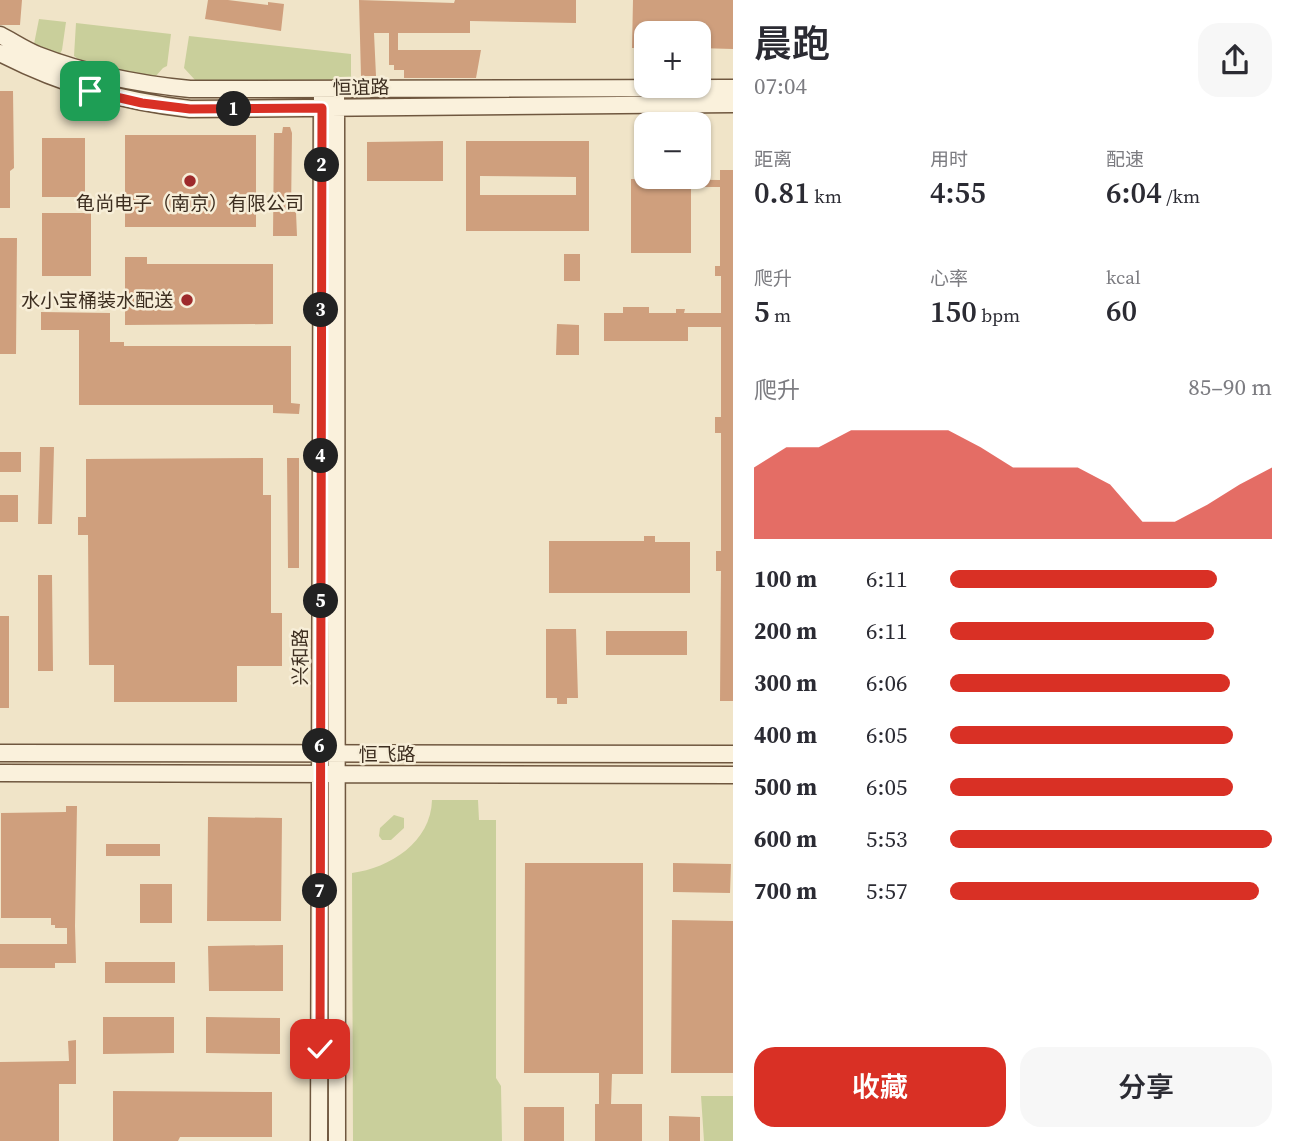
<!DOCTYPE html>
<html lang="zh">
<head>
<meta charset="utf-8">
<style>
	:root { --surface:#fff; --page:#f7f7f7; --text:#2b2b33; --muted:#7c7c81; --accent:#d93025 }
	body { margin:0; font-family:"Source Serif 4","Noto Sans SC",serif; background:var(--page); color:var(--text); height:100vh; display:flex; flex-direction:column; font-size:26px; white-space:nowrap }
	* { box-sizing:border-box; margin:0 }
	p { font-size:23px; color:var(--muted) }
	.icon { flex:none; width:38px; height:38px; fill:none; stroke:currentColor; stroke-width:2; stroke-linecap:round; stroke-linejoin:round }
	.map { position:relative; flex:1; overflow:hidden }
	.drawer { display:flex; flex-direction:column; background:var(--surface); width:560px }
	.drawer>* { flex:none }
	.tools { position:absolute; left:634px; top:21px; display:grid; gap:14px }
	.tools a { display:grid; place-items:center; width:77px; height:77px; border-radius:14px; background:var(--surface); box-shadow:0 2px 5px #0004; font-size:35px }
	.pin { position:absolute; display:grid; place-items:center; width:60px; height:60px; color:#fff; margin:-30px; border-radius:14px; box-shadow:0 4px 10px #0006 }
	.km { position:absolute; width:35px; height:35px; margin:-18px; border-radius:50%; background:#222; color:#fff; font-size:19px; line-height:35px; text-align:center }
	.round { display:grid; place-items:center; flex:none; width:74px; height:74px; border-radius:21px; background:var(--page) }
	.summary { display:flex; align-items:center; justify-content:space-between; height:119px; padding:0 21px }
	h1 { font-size:38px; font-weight:600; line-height:52px }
	.figures { display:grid; grid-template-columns:repeat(3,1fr); gap:10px; height:119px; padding:7px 21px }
	.figures div { display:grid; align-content:center }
	.figures b { font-size:30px; font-weight:600 }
	.figures small { font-size:19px; font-weight:400 }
	.figures p { font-size:19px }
	.chart { height:196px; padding:14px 21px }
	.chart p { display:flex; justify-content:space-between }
	.chart svg { width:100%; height:126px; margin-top:7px; fill:var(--accent); opacity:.7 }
	.action { display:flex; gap:14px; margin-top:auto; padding:14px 21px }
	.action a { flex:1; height:80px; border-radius:21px; background:var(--accent); color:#fff; font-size:28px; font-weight:600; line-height:80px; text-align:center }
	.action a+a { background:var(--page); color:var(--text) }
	ul { padding:0 21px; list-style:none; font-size:23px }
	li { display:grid; grid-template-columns:112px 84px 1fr; align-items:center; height:52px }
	li i { height:18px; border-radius:9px; background:var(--accent) }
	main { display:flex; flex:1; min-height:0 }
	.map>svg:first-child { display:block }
</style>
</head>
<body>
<main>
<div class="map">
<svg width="733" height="1141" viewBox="0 0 733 1141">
	<rect width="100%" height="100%" fill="#f0e4c8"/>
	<path fill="#c9cf9b" d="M39,19l27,3 -4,28 -2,4h-6l-20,-10z
		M76,23l95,11 -4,32 -4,2 -8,9c-23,-4 -63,-6 -81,-21z
		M189,36l162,18v26h-156l-11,-12z
		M432,800h46l1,20h17v258l5,8 1,55h-149l-1,-268c38,-5 79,-31 80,-73z
		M394,815l10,3v10l-13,12h-9l-3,-4 1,-8z
		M701,1096h32v45h-29z"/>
	<path fill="#cf9f7d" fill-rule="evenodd" d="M0,0h22l-2,25h-20z
		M208,0h20l40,5v-3l16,2 -3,27 -76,-12z
		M359,0l95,3 1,-3h121v23l-106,-2v12h-72v17h83l-5,28h-72v-8h-10v-5h-5v-32h-15l2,43h-15z
		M633,0h100v49l-35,-1v-15h-52v15h-14z
		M0,91h13l1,77 -4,3v37h-10z
		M283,127h7l2,6 -1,79h5l1,24h-24l1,-103h8z
		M125,135h131v92h-131z
		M42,138h43v59h-43z
		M443,141v40h-76v-39z
		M466,141h123v90h-123zM480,176l96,1v18h-96z
		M720,170h13v531h-13l1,-130h-5v-20h5v-118h-6v-16h6v-90h-33v14h-84v-28h19v-6h26v6h27v-4h9l-1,4h37v-37h-6v-10h5v-79h-29v66h-60v-74l89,1z
		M42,213h49v63h-49z
		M0,238h17l-1,116h-16z
		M564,254h16v27h-16z
		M125,257h22v7h126v60l-148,1z
		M41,312l69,1v29h14v4h167v57l9,1 -1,10 -26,-1v-8h-194v-75h-38z
		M557,324l22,1v30h-23z
		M40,447h14l-2,77h-14z
		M0,452h21v20h-21z
		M263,458v37h8v118h11v53h-45v36h-123v-37h-25l-1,-130h-10v-18h8v-58z
		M287,458h12v110h-11z
		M0,495h18v27h-18z
		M644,536h11v6h35v51h-141v-52h95z
		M38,575h14l1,96h-15z
		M0,616h9v92h-9z
		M546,629h30l2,69h-11v6h-10v-6h-11z
		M606,631h81v24h-81z
		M66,806h11l-2,120 1,37h-21v5h-55v-24h67v-16h-12v-3h-4v-7h-50v-105l65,-1z
		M208,817l74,1 -1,103h-74z
		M106,844h54v12h-54z
		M525,863h118v211h-31l-1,30h31v37h-47v-37h4v-31h-75z
		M673,863l58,1 -1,29 -57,-1z
		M140,884h32v39h-32z
		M672,920l61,1v152h-62z
		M283,945v46h-74l-1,-45z
		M105,962h70v21h-70z
		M103,1017h71v36l-71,1z
		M206,1017l74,1v36l-74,-1z
		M76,1040v44h-17v57h-59v-79l69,-1 -1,-20z
		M113,1091l159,1v45h-92l-2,4h-65z
		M524,1107h40v34h-40z
		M669,1116l31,1v24h-31z"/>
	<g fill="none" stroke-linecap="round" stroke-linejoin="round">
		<defs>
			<path id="secondary" d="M0,35c12,6 25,15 38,20 49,19 100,29 152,34l543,-1
				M0,53c62,32 121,48 190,56l543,-5
				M336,89l1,1052
				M0,753l733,1
				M0,773l733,2
				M319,1141l3,-1052"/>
		</defs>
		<use href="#secondary" stroke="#6f573f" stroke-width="19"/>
		<use href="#secondary" stroke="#faf1dc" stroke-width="16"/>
	</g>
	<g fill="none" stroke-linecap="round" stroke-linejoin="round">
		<defs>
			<path id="route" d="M90,91l52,12 48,6 132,-1 -2,941"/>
		</defs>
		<use href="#route" stroke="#fff" stroke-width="14"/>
		<use href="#route" stroke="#d93025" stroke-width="9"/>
	</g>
	<g fill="#9e2a2b" stroke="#f7eed8" stroke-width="2.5">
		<circle cx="190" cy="181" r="7"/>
		<circle cx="187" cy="300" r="7"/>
	</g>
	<g text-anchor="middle" stroke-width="5" stroke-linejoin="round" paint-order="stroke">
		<g font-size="19" fill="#3d2e20" stroke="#f7eed8">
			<text transform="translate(361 87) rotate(-1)" y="7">恒谊路</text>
			<text transform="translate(300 657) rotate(-90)" y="7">兴和路</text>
			<text x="387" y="761">恒飞路</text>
		</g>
		<g font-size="19" fill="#3d2e20" stroke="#f7eed8">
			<text x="190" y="210">龟尚电子（南京）有限公司</text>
			<text x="173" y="307" text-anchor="end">水小宝桶装水配送</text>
		</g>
	</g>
</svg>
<div class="tools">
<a>+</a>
<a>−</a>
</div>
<div class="pin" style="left:90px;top:91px;background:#1e9e55"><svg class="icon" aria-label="arrive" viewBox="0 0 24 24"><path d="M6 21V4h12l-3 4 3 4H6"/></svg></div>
<div class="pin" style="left:320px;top:1049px;background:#d93025"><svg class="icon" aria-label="check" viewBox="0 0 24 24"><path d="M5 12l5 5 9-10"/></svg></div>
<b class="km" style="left:234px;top:109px">1</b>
<b class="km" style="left:322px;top:165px">2</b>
<b class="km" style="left:321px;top:310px">3</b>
<b class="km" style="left:321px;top:456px">4</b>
<b class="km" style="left:321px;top:601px">5</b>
<b class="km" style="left:320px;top:746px">6</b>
<b class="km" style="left:320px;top:891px">7</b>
</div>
<section class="drawer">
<div class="summary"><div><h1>晨跑</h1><p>07:04</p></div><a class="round"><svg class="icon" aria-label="share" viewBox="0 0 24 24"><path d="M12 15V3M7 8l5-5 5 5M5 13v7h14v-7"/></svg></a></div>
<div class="figures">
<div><p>距离</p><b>0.81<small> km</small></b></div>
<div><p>用时</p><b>4:55</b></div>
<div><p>配速</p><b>6:04<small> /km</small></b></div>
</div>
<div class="figures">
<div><p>爬升</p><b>5<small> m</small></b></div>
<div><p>心率</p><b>150<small> bpm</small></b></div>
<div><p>kcal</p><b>60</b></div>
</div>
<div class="chart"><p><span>爬升</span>85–90 m</p>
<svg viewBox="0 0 160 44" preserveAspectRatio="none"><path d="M0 44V19L10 12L20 12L30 6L40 6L50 6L60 6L70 12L80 19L90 19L100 19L110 25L120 38L130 38L140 32L150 25L160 19V44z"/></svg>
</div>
<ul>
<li><b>100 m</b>6:11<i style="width:83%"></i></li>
<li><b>200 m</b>6:11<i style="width:82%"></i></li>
<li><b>300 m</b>6:06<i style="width:87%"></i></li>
<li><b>400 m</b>6:05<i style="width:88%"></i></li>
<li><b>500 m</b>6:05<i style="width:88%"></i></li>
<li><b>600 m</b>5:53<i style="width:100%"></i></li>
<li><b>700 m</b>5:57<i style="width:96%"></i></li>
</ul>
<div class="action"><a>收藏</a><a>分享</a></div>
</section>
</main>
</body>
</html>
